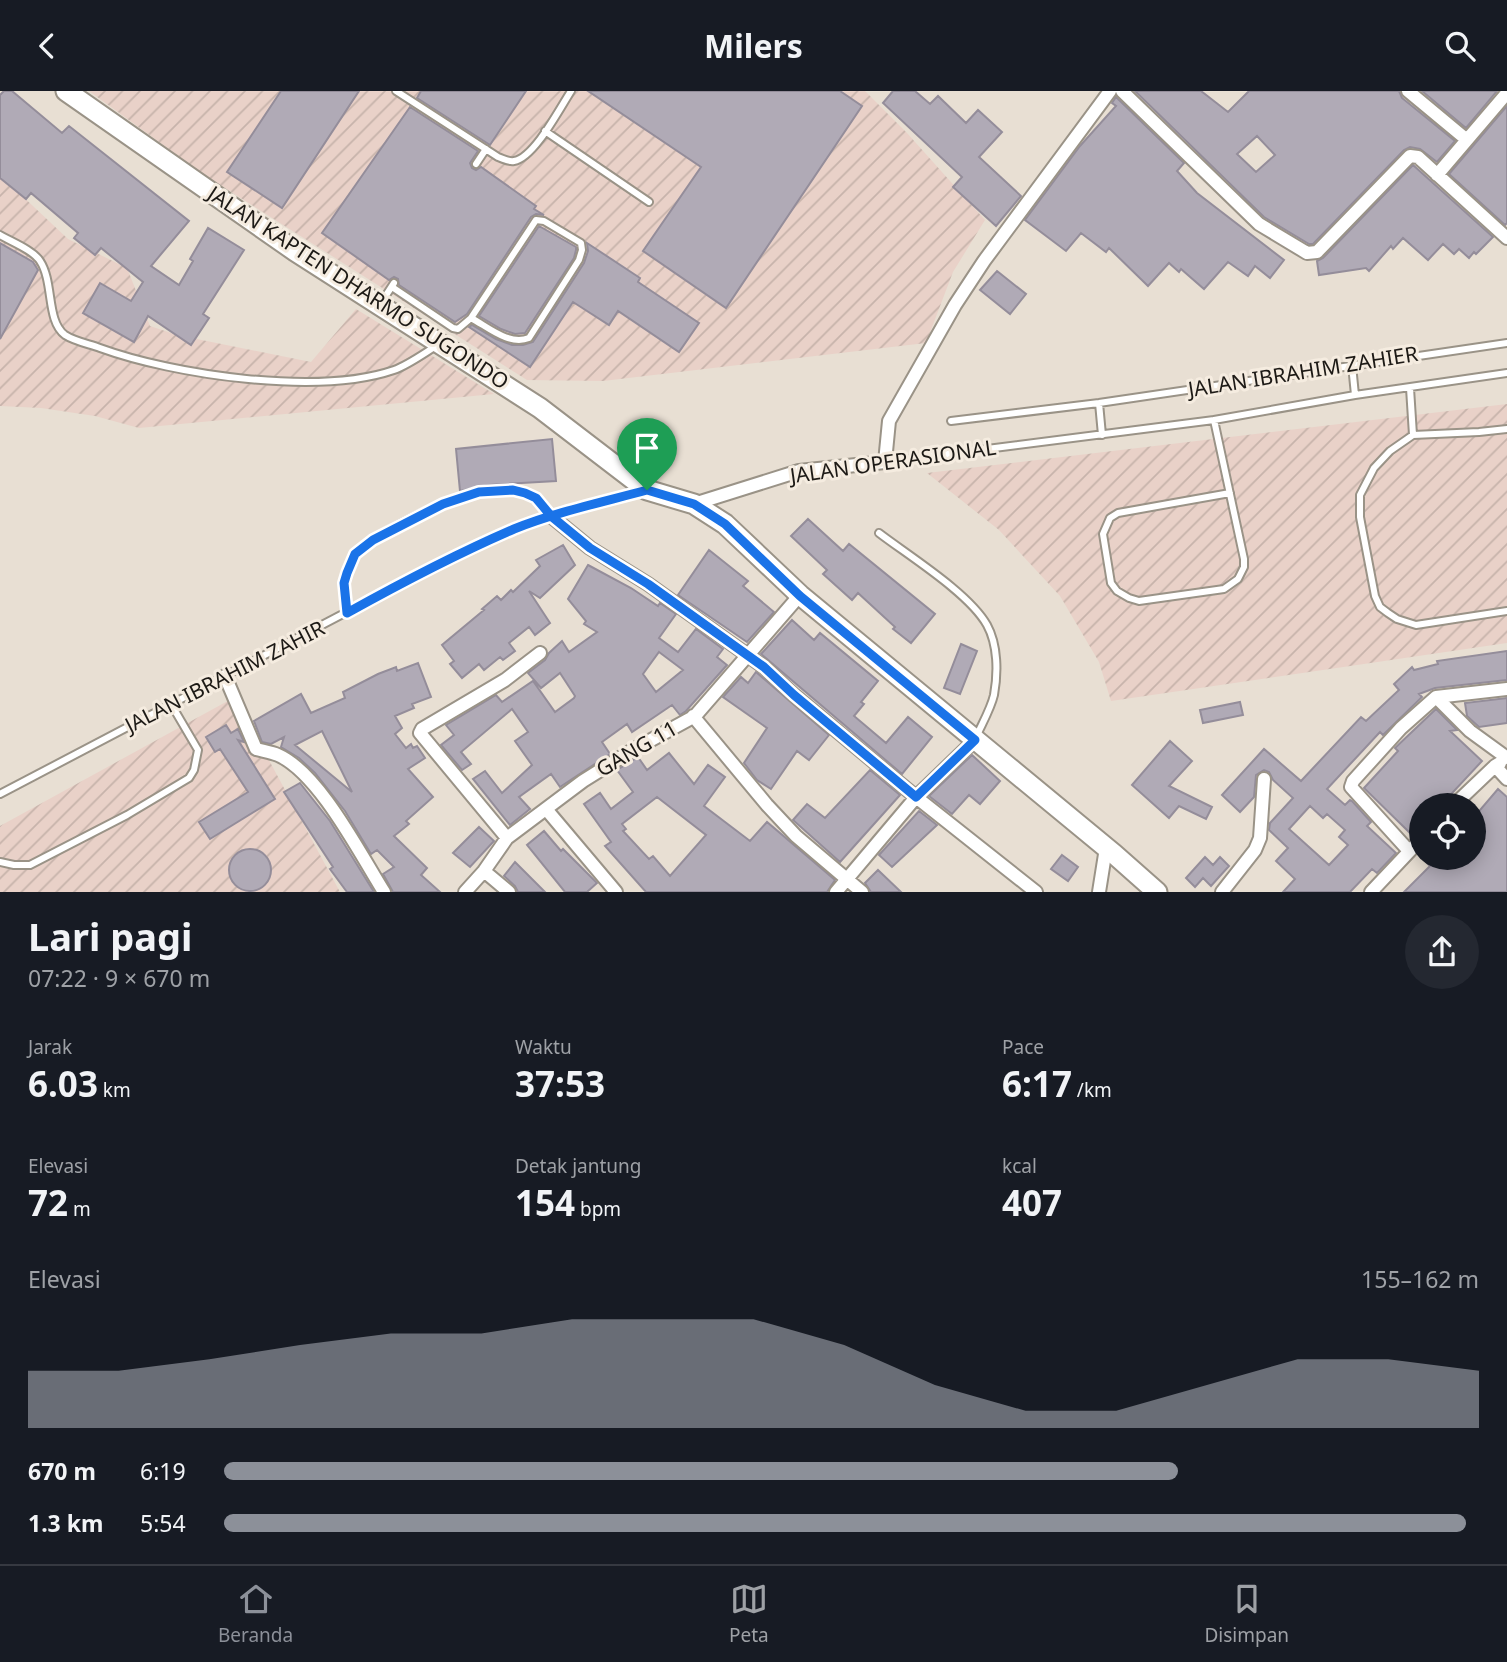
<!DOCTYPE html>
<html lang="id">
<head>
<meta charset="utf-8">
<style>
	:root { --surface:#171b24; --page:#242831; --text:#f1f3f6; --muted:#9ea1a6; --line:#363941; --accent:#8c9099 }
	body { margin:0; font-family:"Noto Sans",sans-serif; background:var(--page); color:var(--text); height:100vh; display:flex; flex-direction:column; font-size:26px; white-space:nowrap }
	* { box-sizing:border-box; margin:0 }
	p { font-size:23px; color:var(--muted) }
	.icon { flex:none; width:38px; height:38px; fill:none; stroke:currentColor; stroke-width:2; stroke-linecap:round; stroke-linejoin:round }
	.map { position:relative; height:801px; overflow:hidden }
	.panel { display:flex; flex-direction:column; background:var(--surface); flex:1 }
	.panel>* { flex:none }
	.tools { position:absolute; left:1409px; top:702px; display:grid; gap:14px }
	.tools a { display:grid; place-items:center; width:77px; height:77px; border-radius:50%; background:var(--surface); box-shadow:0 4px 18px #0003; font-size:35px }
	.pin { position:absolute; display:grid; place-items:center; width:60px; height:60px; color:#fff; margin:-72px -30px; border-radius:50% 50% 50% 0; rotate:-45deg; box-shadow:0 0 7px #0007 }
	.pin .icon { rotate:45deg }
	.round { display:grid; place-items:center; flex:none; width:74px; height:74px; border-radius:37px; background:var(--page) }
	.summary { display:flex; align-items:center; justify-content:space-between; height:119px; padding:0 28px }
	h1 { font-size:38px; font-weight:700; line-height:52px }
	.metrics { display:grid; grid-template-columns:repeat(3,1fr); gap:10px; height:119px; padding:7px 28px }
	.metrics div { display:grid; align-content:center }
	.metrics b { font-size:35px; font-weight:700 }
	.metrics small { font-size:19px; font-weight:400 }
	.metrics p { font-size:19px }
	.chart { height:196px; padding:14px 28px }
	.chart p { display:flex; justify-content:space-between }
	.chart svg { width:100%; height:126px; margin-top:7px; fill:var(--accent); opacity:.7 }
	ul { padding:0 28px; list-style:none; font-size:23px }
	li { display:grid; grid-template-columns:112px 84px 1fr; align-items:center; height:52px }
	li i { height:18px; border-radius:9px; background:var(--accent) }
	header { display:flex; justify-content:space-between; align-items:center; height:91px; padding:0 28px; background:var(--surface); font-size:32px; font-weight:700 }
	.tabs { display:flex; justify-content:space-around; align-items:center; height:98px; border-top:2px solid var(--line); background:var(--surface); font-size:19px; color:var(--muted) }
	.tabs a { display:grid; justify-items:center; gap:4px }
	.tabs .current { color:var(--accent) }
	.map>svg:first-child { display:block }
</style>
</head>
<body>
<header><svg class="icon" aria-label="back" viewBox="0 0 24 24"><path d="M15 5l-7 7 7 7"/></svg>Milers<svg class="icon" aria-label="search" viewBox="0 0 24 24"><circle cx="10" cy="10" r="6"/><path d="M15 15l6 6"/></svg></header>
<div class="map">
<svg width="1507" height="801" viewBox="0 0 1507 801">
	<defs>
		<pattern id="industrial-furrows" width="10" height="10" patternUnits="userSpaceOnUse" patternTransform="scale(1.75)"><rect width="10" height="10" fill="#e9d1c8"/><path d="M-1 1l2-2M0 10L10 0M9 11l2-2" fill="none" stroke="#c7b3ab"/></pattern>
	</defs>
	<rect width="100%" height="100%" fill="#e8dfd3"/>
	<path fill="url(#industrial-furrows)" d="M89,0h776l42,42 78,87 -32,52 -27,71 -323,38 -76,-1 -324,-206z
		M0,84l68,64 59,29 23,58 27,9 134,27 45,-53 138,85 -355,34 -44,-12 -54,-8 -41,-2z
		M1507,313v239l-396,58 -12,-39 -39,-66 -61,-66 -72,-57z
		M235,606l105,195h-340v-66z"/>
	<path fill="#b0aab6" stroke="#948d9a" stroke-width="2" fill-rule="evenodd" d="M4,0h8l50,42 7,-7 120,95 -38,45 28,19 14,-24 -3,-2 18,-31 36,22 -41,64 6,4 -18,27 -43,-29 -14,26 -51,-29 17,-30 31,18 12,-19 -42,-34 -6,7 -21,-17 4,-5 -47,-40 -5,6 -26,-21v-83z
		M281,0h78l-77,117 -55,-36z
		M421,0h105l-36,54 -73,-47z
		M588,0h252l22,15 -136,202 -83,-57 58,-84z
		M893,0h22l15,13 8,-8 28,27 12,-13 24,22 -23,25 42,39 -25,30 -43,-39 9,-10 -79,-74z
		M1135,0h66l27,21 21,-21h150l3,7 53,43 -18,21 -17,-13 -10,-2 -6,3 -91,94h-4l-45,-27zM1257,45l18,19 -19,17 -19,-18z
		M1422,0h75l-31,37z
		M1116,6l68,66 -7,8 20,22 87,67 -14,18 -15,-12 -7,10 -20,-14 -24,27 -23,-20 -2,3 -10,-9 -21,23 -39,-38 -3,4 -25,-19 -15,18 -41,-31 55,-74 36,-40 -4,-3z
		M1507,15v117l-2,2 -56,-51z
		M410,16l68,44 -8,12 2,5 4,2 5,-3 55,39 -2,3 10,6 -8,-1 -5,3 -64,97 -12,8 -56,-37 -1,-6 -4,-2 -5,3 -67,-47z
		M1413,74l80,72 -17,17 -2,-2 -5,6 -10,-9 -5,5 -11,-10 -15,16 -25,-22 -10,11 -2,-3 -22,25 -3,-3 -47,7 -2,-14 6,-3z
		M539,135l37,21v3l-2,8 -49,75 -10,1 -14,-5 -22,-13z
		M0,152l33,19 5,8 -38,69z
		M587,152l53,35 -2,4 61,41 -20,29 -61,-41 -9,14 -36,-23 -43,65 -61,-40 3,-2 24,14 16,6h11l10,-3 51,-79 4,-12z
		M997,180l29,23 -16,20 -30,-24z
		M552,348l4,42 -67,4 -29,6 -4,-42z
		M808,428l35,32 6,-7 86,70 -24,29 -18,-14 2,-2 -37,-34 -6,7 -29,-26 4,-4 -36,-34z
		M563,454l12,20 -35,33 -11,-7 21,32 -15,12 -6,-8 -20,16 6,8 -12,9 -3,-3 -16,13 -5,-6 -17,14 -12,-14 4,-3 -12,-16 42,-35 -2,-1 15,-13 4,4 10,-10 2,2 27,-26 -4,-6z
		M709,459l39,31 -5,5 31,26 -27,30 -69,-47z
		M588,474l43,23 27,18 2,-3 16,11 -17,24 19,14 18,-23 27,20 -6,8 10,8 -41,46 -6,4 -8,-10 -40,27 -5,-8 -25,18 8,12 -50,33 -9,-13 -32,23 11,12 -20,16 -37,-46 12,-8 17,22 30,-28 -17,-24 13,-9 -16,-23 -51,43 10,12 -9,6 -21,-25 13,-10 -8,-10 50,-30 6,7 31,-21 22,31 19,-14 1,-2 -15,-23 -19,15 -13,-15 17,-13 4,-7 13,-12 7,11 28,-20 -13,-8 2,-3 -18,-22zM659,561l24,18 -27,22 -13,-18z
		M792,529l22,20 6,-7 58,48 -17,21 3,2 -10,12 32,27 22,-26 24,20 -30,37 -141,-120z
		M961,553l16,7 -17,43 -16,-6z
		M1507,560v29l-72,8 -16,6 3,3 -39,38 -3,-3 -53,57 18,16 5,-5 2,1 19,21 -4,4 29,27 -19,20 -5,-4 -22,23h-67l12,-13 -19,-18 12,-13 -19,-18 1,-7 23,-25 -20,-18 -4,-8 -5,-2 -8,5 -2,22 -14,15 -18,-17 42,-46 37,32 60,-64 5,4 33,-31 -5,-6 18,-17 2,3 24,-6 -1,-3zM1310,715l13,12 4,-4 18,16 -6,7 9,8 -19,20 -40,-36z
		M418,572l13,34 -19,7 2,4 -19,8 7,12 -7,6 11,14 5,-4 2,4 4,-2 8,12 -17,11 25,28 -27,24 3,3 -15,12 33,32 -6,7 19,17h-47l-10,-18 11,-7 -17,-17 -6,4 -26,-43 -30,-38 -16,-15 -18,-11 3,-10 -13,7 -9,-2 -8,-21 47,-27 10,19 34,-15 -2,-6 35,-18 18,-7 1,4zM322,640l30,61 -57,-47z
		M756,581l73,63 -20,25 -12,-9 -26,38 -14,-9 -13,-17 23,-35 -44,-31 18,-20 7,6z
		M1507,607v25l-28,4 -12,-11 -2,-13z
		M1240,611l3,13 -40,8 -3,-13z
		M1436,618l21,21 -7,1 32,30 -41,44h-20v16l-11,12 -46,-45 34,-37 -3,-3z
		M226,634l5,8 7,-4 6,13 -6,-2 37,59 -65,40 -11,-17 49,-30 -28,-43 -5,3 -9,-15z
		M1170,650l22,20 -23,25 43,21 -6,12 -27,-13 -10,12 -37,-33z
		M669,662l25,31 14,-19 17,12 -21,29 46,35 17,-19 68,58 -8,12h-181l-41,-46 6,-4 -27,-38 16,-11 11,16 22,-17 -16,-22 21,-13 9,13zM657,706l49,38 -36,41 -17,-20 -4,3 -26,-28 3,-2 -4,-5z
		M972,664l28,26 -20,23 -11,-9 -17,19 -23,-18z
		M870,679l30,25 -60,67 -47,-42 14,-16 18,14z
		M300,692l30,38 44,71h-27l-17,-23 3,-2 -49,-75z
		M1498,698l9,8v95h-103l26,-26 -2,-2 7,-7h39v-40z
		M919,720l18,14 -45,42 -13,-12z
		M479,736l15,14 -24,26 -17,-14z
		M544,740l17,20 2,-2 34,34 -10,9h-22l-38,-47z
		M229 779a21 21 0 1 1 42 0a21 21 0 1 1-42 0Z
		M1062,764l16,12 -10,14 -17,-12z
		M1205,766l8,8 7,-8 9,9 -18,20 -8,-8 -8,9 -9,-9z
		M515,771l30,30h-27l-3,-6 -11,-10z
		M878,779l23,22h-30l-6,-9z"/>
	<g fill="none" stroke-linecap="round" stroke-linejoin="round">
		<defs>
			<path id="service" d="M396,0l102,66c6,2 10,5 16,4 20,-3 46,-53 57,-70
				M545,40l104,71
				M476,73l10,-15
				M0,144c12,7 33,15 40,26 14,21 6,60 25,74 9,6 24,9 35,13 74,27 218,48 294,22 14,-5 29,-16 42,-24
				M392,196l61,41 5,1 13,-11 65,-98 8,1 37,22 1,7 -3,10 -50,78c-20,8 -41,-11 -58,-20
				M381,212l13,-20
				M1352,274l3,30
				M1410,297l3,47
				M1099,312l3,32
				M1214,329l30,139v8l-6,12 -14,10 -85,12 -10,-3 -12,-7 -6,-8 -8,-49 7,-16 8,-5 112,-20
				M951,330l148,-18 408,-60
				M1507,338l-28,3 -66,3 -23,16 -16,17 -14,27v22l15,79 5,11 8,6 9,6 19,6 91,-14
				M885,371l329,-42 141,-25 152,-22
				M879,442c30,23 90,60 108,92 11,20 11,48 7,70 -3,13 -11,27 -17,40
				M347,522c-2,-20 -5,-39 8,-57 14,-22 98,-59 124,-64 14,-2 31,-3 44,0 13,4 20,14 28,24
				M0,703l421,-221 94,-44 36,-13 91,-25
				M0,771l14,3h16l97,-50 62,-37 5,-8 4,-20 -27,-46"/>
			<path id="minor" d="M1122,0l137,133 48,29 10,-1 93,-96 8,1 89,81
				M1408,0l59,49
				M1437,84l70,-82
				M694,413l105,-33 86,-9 4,-41 66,-116 29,-44 126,-170
				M551,425l39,32 58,36 116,83 30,28 122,102 120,95
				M225,585l31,73c7,2 15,3 22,6 41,18 82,99 106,137
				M1436,606l34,34 37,27
				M693,625l74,89 29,31 66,56
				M1500,672l-5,3 12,13
				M1454,714l41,-39
				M546,718l70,83
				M507,747l-87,-105 2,-4 83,-49 35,-27
				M1409,760l-58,-64 2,-6 48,-53 35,-31 71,-8
				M484,780l25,21
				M465,801l19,-21 23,-33 76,-57 48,-30 64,-35 105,-121
				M836,801l81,-96 58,-56
				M1099,801l7,-44
				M1222,801l33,-42 5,-12 4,-59
				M1371,801l50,-53"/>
			<path id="secondary" d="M66,0l229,160 245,157 107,82 47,14 31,20 75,71 314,259 43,38"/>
		</defs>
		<use href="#service" stroke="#9a9387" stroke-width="10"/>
		<use href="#minor" stroke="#9a9387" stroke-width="16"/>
		<use href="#secondary" stroke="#9a9387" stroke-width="23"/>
		<use href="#service" stroke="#fff" stroke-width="6"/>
		<use href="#minor" stroke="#fff" stroke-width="12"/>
		<use href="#secondary" stroke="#fff" stroke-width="19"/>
	</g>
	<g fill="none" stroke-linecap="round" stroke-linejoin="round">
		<defs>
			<path id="route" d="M647,399c-44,12 -91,22 -133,39 -58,25 -113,54 -167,84l-3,-30 3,-10 8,-19 18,-14 70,-36 36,-12 34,-2 12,3 11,5 15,18 39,32 58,36 116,83 30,28 122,102 59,-57 -175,-144 -75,-72 -31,-20 -47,-14"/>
		</defs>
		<use href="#route" stroke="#fff" stroke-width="14"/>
		<use href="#route" stroke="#1a73e8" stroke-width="9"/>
	</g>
	<g text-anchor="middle" stroke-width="6" stroke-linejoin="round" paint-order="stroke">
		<g font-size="21" fill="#1d1a16" stroke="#f5ece0">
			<text transform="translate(358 197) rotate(33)" y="7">JALAN KAPTEN DHARMO SUGONDO</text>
			<text transform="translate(1303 281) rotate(-9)" y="7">JALAN IBRAHIM ZAHIER</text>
			<text transform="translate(893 371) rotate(-8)" y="7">JALAN OPERASIONAL</text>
			<text transform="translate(225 586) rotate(-27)" y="7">JALAN IBRAHIM ZAHIR</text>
			<text transform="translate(637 658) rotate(-30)" y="7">GANG 11</text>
		</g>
	</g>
</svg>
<div class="tools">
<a><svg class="icon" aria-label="locate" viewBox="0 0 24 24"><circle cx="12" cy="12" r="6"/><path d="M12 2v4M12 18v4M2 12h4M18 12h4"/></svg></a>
</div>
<div class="pin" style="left:647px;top:399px;background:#1e9e55"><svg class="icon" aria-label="arrive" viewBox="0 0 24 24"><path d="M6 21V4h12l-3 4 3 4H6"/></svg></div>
</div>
<section class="panel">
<div class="summary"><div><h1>Lari pagi</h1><p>07:22 · 9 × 670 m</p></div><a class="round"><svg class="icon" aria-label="share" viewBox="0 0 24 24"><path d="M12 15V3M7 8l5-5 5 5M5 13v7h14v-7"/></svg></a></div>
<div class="metrics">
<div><p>Jarak</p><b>6.03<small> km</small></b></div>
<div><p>Waktu</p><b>37:53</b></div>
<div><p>Pace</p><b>6:17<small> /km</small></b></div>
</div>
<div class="metrics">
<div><p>Elevasi</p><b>72<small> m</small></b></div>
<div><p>Detak jantung</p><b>154<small> bpm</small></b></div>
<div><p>kcal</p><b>407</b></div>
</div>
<div class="chart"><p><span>Elevasi</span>155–162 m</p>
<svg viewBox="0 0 160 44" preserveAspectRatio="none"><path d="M0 44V24L10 24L20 20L30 15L40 11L50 11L60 6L70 6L80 6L90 15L100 29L110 38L120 38L130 29L140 20L150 20L160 24V44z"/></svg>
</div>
<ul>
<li><b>670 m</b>6:19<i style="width:76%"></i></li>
<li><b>1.3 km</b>5:54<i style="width:99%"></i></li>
</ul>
</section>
<nav class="tabs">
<a class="current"><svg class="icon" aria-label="home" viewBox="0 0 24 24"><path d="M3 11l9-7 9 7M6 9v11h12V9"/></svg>Beranda</a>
<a><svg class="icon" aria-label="map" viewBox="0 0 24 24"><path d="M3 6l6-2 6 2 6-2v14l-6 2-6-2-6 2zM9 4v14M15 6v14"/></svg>Peta</a>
<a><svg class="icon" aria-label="saved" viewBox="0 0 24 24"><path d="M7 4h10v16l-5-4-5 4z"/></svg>Disimpan</a>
</nav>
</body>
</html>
